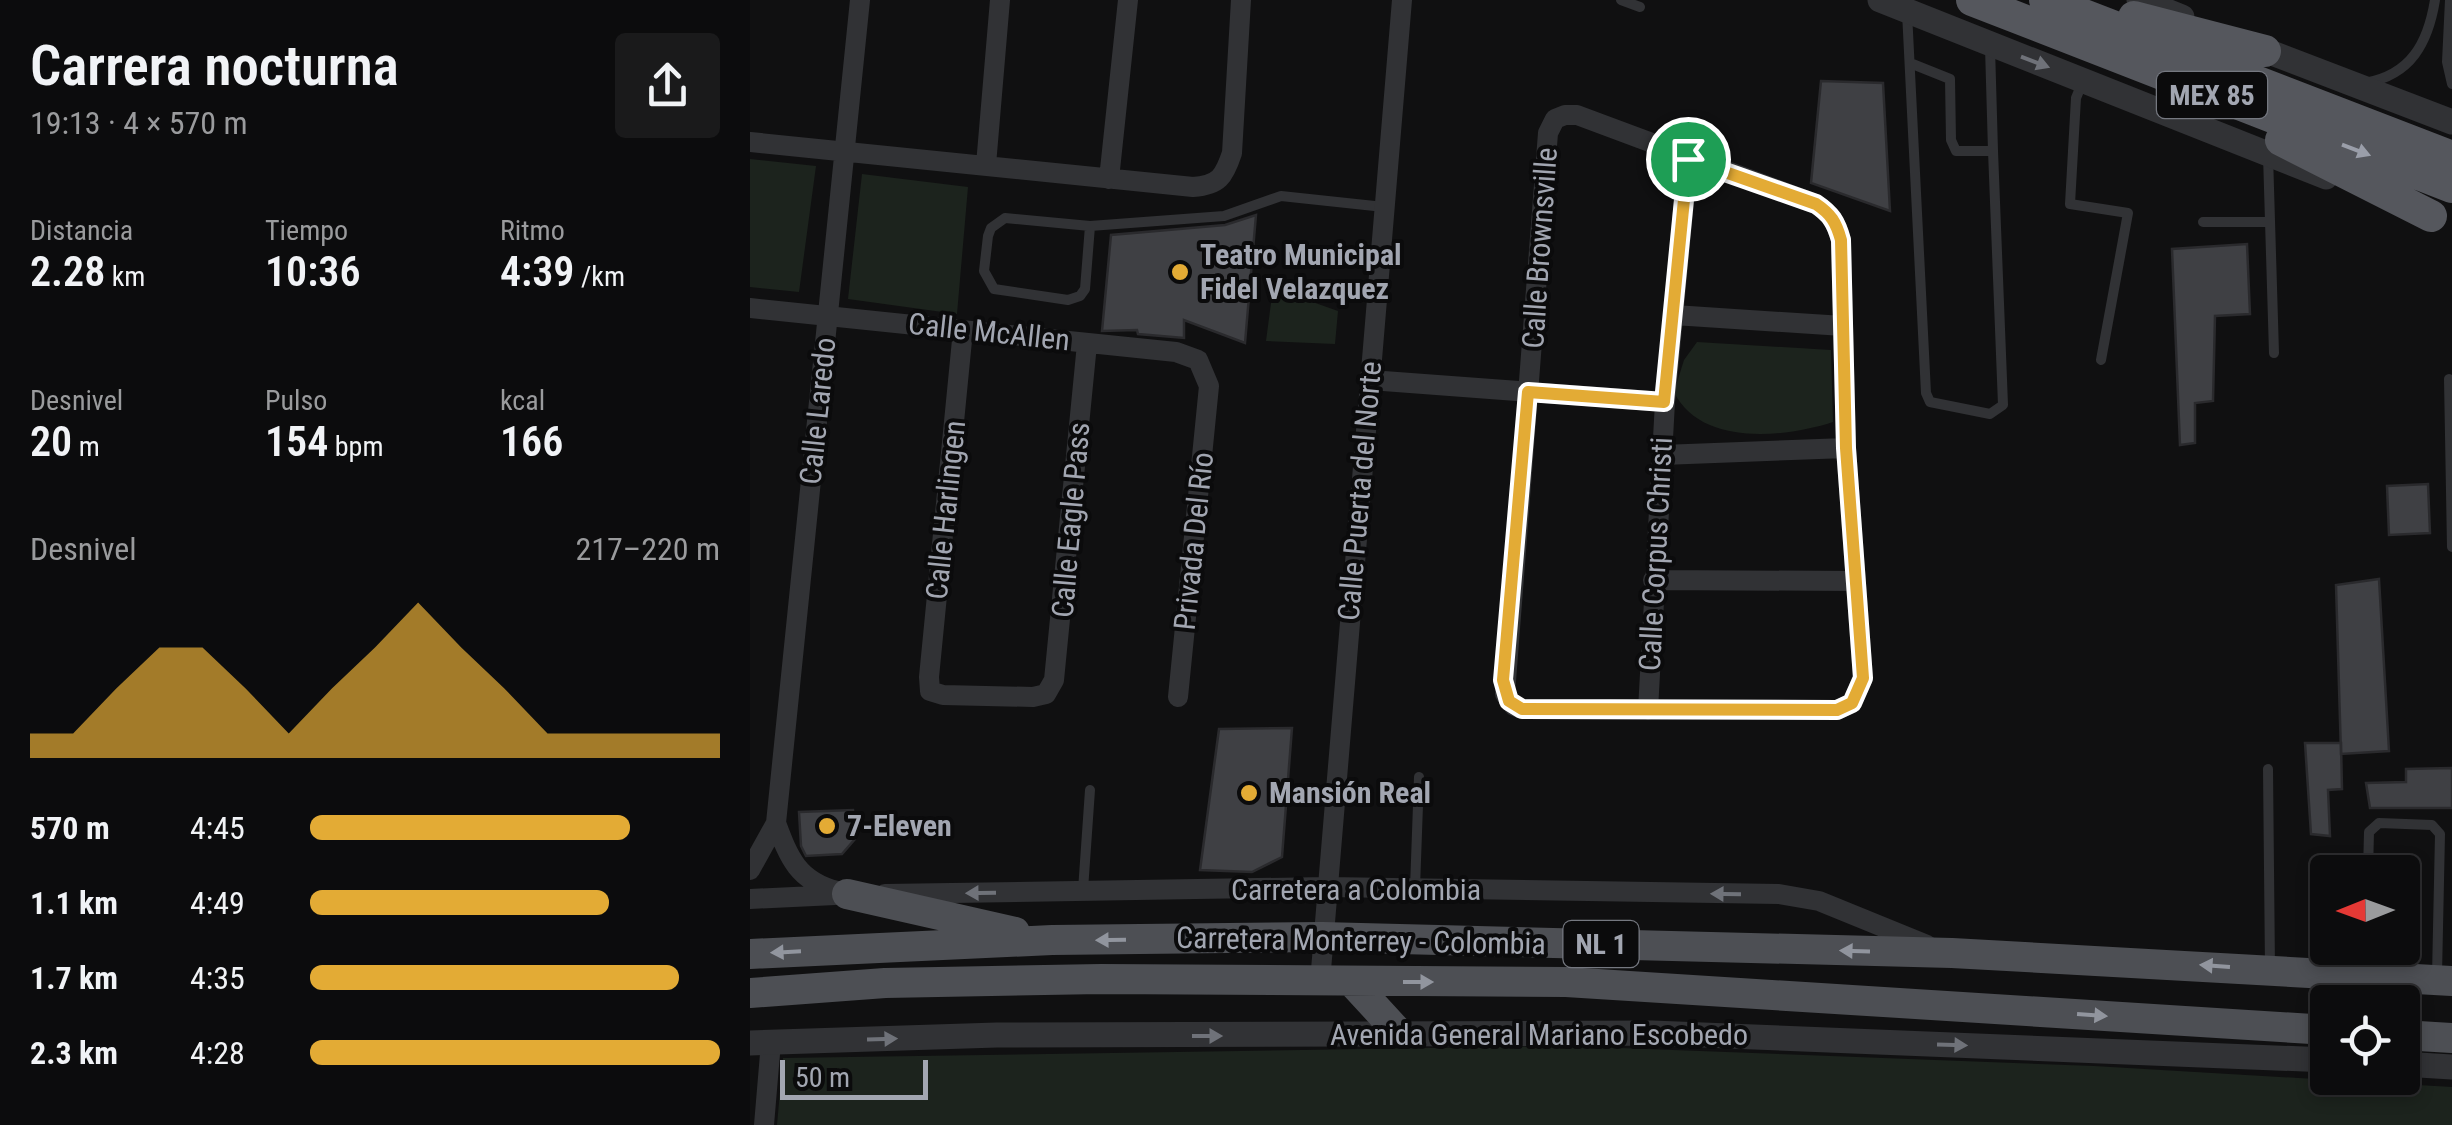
<!DOCTYPE html>
<html lang="es">
<head>
<meta charset="utf-8">
<style>
	:root { --surface:#0c0c0d; --page:#1a1a1b; --text:#f1f3f6; --muted:#9a9b9d; --line:#2c2c2e; --accent:#e3ab35 }
	body { margin:0; font-family:"Roboto Condensed",sans-serif; background:var(--page); color:var(--text); height:100vh; display:flex; flex-direction:column; font-size:38px; white-space:nowrap }
	* { box-sizing:border-box; margin:0 }
	p { font-size:32px; color:var(--muted) }
	.icon { flex:none; width:55px; height:55px; fill:none; stroke:currentColor; stroke-width:2; stroke-linecap:round; stroke-linejoin:round }
	.map { position:relative; flex:1; overflow:hidden }
	.drawer { display:flex; flex-direction:column; background:var(--surface); width:750px }
	.drawer>* { flex:none }
	.needle { width:65px; rotate:269deg }
	.fabs { position:absolute; left:1560px; top:855px; display:grid; gap:20px }
	.fabs a { display:grid; place-items:center; width:110px; height:110px; border-radius:10px; background:var(--surface); box-shadow:0 5px 15px #0003,0 0 0 2px var(--line); font-size:50px }
	.scale { position:absolute; left:30px; bottom:25px; width:148px; box-sizing:border-box; padding-left:10px; border:5px solid #a2a6b1; border-top:0; font-size:28px; line-height:35px; white-space:nowrap; color:#a2a6b1; -webkit-text-stroke:8px #0b0b0c; paint-order:stroke }
	.pin { position:absolute; display:grid; place-items:center; width:85px; height:85px; color:#fff; margin:-42px; border:5px solid #fff; border-radius:50%; box-shadow:0 2px 10px #0007 }
	.round { display:grid; place-items:center; flex:none; width:105px; height:105px; border-radius:10px; background:var(--page) }
	.summary { display:flex; align-items:center; justify-content:space-between; height:170px; padding:0 30px }
	h1 { font-size:55px; font-weight:600; line-height:75px }
	.stats { display:grid; grid-template-columns:repeat(3,1fr); gap:15px; height:170px; padding:10px 30px }
	.stats div { display:grid; align-content:center }
	.stats b { font-size:42px; font-weight:600 }
	.stats small { font-size:28px; font-weight:400 }
	.stats p { font-size:28px }
	.chart { height:280px; padding:20px 30px }
	.chart p { display:flex; justify-content:space-between }
	.chart svg { width:100%; height:180px; margin-top:10px; fill:var(--accent); opacity:.7 }
	ul { padding:0 30px; list-style:none; font-size:32px }
	li { display:grid; grid-template-columns:160px 120px 1fr; align-items:center; height:75px }
	li i { height:25px; border-radius:12px; background:var(--accent) }
	main { display:flex; flex:1; min-height:0 }
	.map>svg:first-child { display:block }
</style>
</head>
<body>
<main>
<section class="drawer">
<div class="summary"><div><h1>Carrera nocturna</h1><p>19:13 · 4 × 570 m</p></div><a class="round"><svg class="icon" aria-label="share" viewBox="0 0 24 24"><path d="M12 15V3M7 8l5-5 5 5M5 13v7h14v-7"/></svg></a></div>
<div class="stats">
<div><p>Distancia</p><b>2.28<small> km</small></b></div>
<div><p>Tiempo</p><b>10:36</b></div>
<div><p>Ritmo</p><b>4:39<small> /km</small></b></div>
</div>
<div class="stats">
<div><p>Desnivel</p><b>20<small> m</small></b></div>
<div><p>Pulso</p><b>154<small> bpm</small></b></div>
<div><p>kcal</p><b>166</b></div>
</div>
<div class="chart"><p><span>Desnivel</span>217–220 m</p>
<svg viewBox="0 0 160 44" preserveAspectRatio="none"><path d="M0 44V38L10 38L20 27L30 17L40 17L50 27L60 38L70 27L80 17L90 6L100 17L110 27L120 38L130 38L140 38L150 38L160 38V44z"/></svg>
</div>
<ul>
<li><b>570 m</b>4:45<i style="width:78%"></i></li>
<li><b>1.1 km</b>4:49<i style="width:73%"></i></li>
<li><b>1.7 km</b>4:35<i style="width:90%"></i></li>
<li><b>2.3 km</b>4:28<i style="width:100%"></i></li>
</ul>
</section>
<div class="map">
<svg width="1702" height="1125" viewBox="0 0 1702 1125">
	<rect width="100%" height="100%" fill="#101011"/>
	<path fill="#1c231d" d="M0,159l66,7 -17,126 -49,-5z
		M112,174l106,13 -11,127 -109,-15z
		M523,288l65,23 -3,33 -69,-3z
		M947,342l134,8 2,72c-49,16 -133,24 -159,-30l10,-32z
		M816,1046l528,20 358,21v38h-1675l6,-67z"/>
	<path fill="#3f4044" stroke="#2a2a2d" stroke-width="2.5" d="M1071,81l62,2 7,128 -79,-28z
		M506,215l-11,128 -61,-23v18l-46,-4 -1,-4 -35,1 9,-96 114,-10z
		M1497,244l3,70 -35,2 -2,85 -18,2v40l-15,2 -8,-196z
		M1678,484l2,49 -41,2 -2,-49z
		M1629,579l10,172 -48,3 -5,-169z
		M542,728l-10,129 -30,15 -52,-2 19,-141z
		M1555,743h36l1,46 -14,1 2,46 -19,-2z
		M1702,768v40h-82l-4,-25 40,-1v-13z
		M103,810l2,29 -13,15 -36,2 -5,-10 -2,-34z
		M1652,864l18,1 -5,73 -13,-1z"/>
	<g fill="none" stroke-linecap="round" stroke-linejoin="round">
		<path stroke="#313235" stroke-width="10" d="M871,0l19,7
			M1700,0l-3,62 5,22
			M1157,12l19,381 4,9 60,12 13,-9 -10,-254h-37l-5,-11 -1,-61 -40,-16
			M1240,47l3,104
			M1333,81l-7,17 -6,106 58,9 -27,147
			M1615,83c46,-8 63,-40 70,-83
			M1518,155l6,198
			M1453,222h66
			M340,226l-5,63 -5,7 -12,4 -74,-11 -10,-18 4,-35 3,-8 14,-10 85,8 134,-10 57,-20 103,11
			M1699,379l3,168
			M1518,769l2,200
			M1618,872l1,-40 10,-9 53,2 8,9 -3,141
			M665,888l4,-111
			M333,890l7,-100
			M1616,971l1,-23"/>
		<path stroke="#313235" stroke-width="20" d="M815,115h12l239,89c15,10 20,18 25,36l5,208 17,230 -11,25 -15,7 -315,-1 -8,-3 -9,-12 43,-561 7,-14z
			M0,142l443,45c26,-2 31,-10 39,-34l9,-153
			M236,165l14,-165
			M359,179l19,-179
			M0,308l426,44 22,8 11,26 -31,311
			M924,315l169,11
			M213,330l-34,347 1,14 13,4 90,2 13,-3 8,-14 33,-336
			M620,380l295,22
			M912,455l184,-7
			M903,580l202,1
			M898,710l17,-308 23,-243
			M26,823c13,35 22,58 61,68
			M0,870l26,-47 84,-823
			M135,894l442,-7 452,7 40,7 108,44
			M0,899l106,-5
			M570,982l82,-982
			M14,1125l7,-83"/>
		<path stroke="#313235" stroke-width="25" d="M1130,0l446,177
			M1389,0l43,17
			M1501,45l201,77
			M0,1043l247,-8 655,-2 676,27
			M1652,1064l50,3"/>
		<path stroke="#4d4f54" stroke-width="30" d="M97,894l168,38
			M0,954l302,-14 270,-3 630,16 500,28
			M602,982l46,50
			M0,993l135,-10 216,-4 465,3 762,48
			M1652,1035l50,3"/>
		<path stroke="#55575d" stroke-width="32" d="M1222,0l480,187
			M1295,0l407,157
			M1384,17l131,34
			M1531,140l150,76"/>
	</g>
	<defs><path id="oneway-solid" d="M-6-.8H1V-3.2L6.5 0L1 3.2V.8H-6Z" transform="scale(2.5)"/></defs>
	<g fill="#6f7279">
		<use href="#oneway-solid" transform="translate(1285 62) rotate(21)"/>
		<use href="#oneway-solid" transform="translate(231 893) rotate(179)"/>
		<use href="#oneway-solid" transform="translate(976 894) rotate(-179)"/>
		<use href="#oneway-solid" transform="translate(457 1036)"/>
		<use href="#oneway-solid" transform="translate(132 1039) rotate(-2)"/>
		<use href="#oneway-solid" transform="translate(1202 1045) rotate(2)"/>
	</g>
	<use fill="#9a9ea9" href="#oneway-solid" transform="translate(1606 150) rotate(21)"/>
	<g fill="#91959e">
		<use href="#oneway-solid" transform="translate(361 940) rotate(179)"/>
		<use href="#oneway-solid" transform="translate(1105 951) rotate(-178)"/>
		<use href="#oneway-solid" transform="translate(36 952) rotate(177)"/>
		<use href="#oneway-solid" transform="translate(1465 966) rotate(-176)"/>
		<use href="#oneway-solid" transform="translate(668 982)"/>
		<use href="#oneway-solid" transform="translate(1342 1015) rotate(4)"/>
	</g>
	<g fill="none" stroke-linecap="round" stroke-linejoin="round">
		<defs>
			<path id="route" d="M938,159l128,45c15,10 20,18 25,36l5,208 17,230 -11,25 -15,7 -315,-1 -13,-8 -6,-21 25,-288 136,10z"/>
		</defs>
		<use href="#route" stroke="#fff" stroke-width="20"/>
		<use href="#route" stroke="#e3ab35" stroke-width="12"/>
	</g>
	<g fill="#e3ab35" stroke="#0b0b0c" stroke-width="4">
		<circle cx="430" cy="272" r="10"/>
		<circle cx="499" cy="793" r="10"/>
		<circle cx="77" cy="826" r="10"/>
	</g>
	<g text-anchor="middle" stroke-width="8" stroke-linejoin="round" paint-order="stroke">
		<g fill="#0b0b0c" stroke="#757880" stroke-width="2.5">
			<rect x="1407" y="72" width="110" height="46" rx="8"/>
			<rect x="813.5" y="921" width="75" height="46" rx="8"/>
		</g>
		<g font-size="28" font-weight="bold" fill="#a2a6b1">
			<text x="1462" y="105">MEX 85</text>
			<text x="851" y="954">NL 1</text>
		</g>
		<g font-size="30" fill="#a2a6b1" stroke="#0b0b0c">
			<text transform="translate(790 248) rotate(-86)" y="10">Calle Brownsville</text>
			<text transform="translate(239 332) rotate(6)" y="10">Calle McAllen</text>
			<text transform="translate(68 411) rotate(-84)" y="10">Calle Laredo</text>
			<text transform="translate(610 491) rotate(-85)" y="10">Calle Puerta del Norte</text>
			<text transform="translate(196 510) rotate(-84)" y="10">Calle Harlingen</text>
			<text transform="translate(321 520) rotate(-85)" y="10">Calle Eagle Pass</text>
			<text transform="translate(444 541) rotate(-84)" y="10">Privada Del Río</text>
			<text transform="translate(906 554) rotate(-87)" y="10">Calle Corpus Christi</text>
			<text x="606" y="900">Carretera a Colombia</text>
			<text transform="translate(611 941) rotate(1)" y="10">Carretera Monterrey - Colombia</text>
			<text x="789" y="1045">Avenida General Mariano Escobedo</text>
		</g>
		<g font-size="30" font-weight="bold" fill="#a2a6b1" stroke="#0b0b0c" text-anchor="start">
			<text x="450" y="265">Teatro Municipal<tspan x="450" dy="34">Fidel Velazquez</tspan></text>
			<text x="519" y="803">Mansión Real</text>
			<text x="97" y="836">7-Eleven</text>
		</g>
	</g>
</svg>
<div class="fabs">
<a><svg class="needle" viewBox="-14 -14 28 28"><path d="M0-13l5 13h-10z" fill="#e53935"/><path d="M0 13l5-13h-10z" fill="#9a9b9d"/></svg></a>
<a><svg class="icon" aria-label="locate" viewBox="0 0 24 24"><circle cx="12" cy="12" r="6"/><path d="M12 2v4M12 18v4M2 12h4M18 12h4"/></svg></a>
</div>
<div class="scale">50 m</div>
<div class="pin" style="left:938px;top:159px;background:#1e9e55"><svg class="icon" aria-label="arrive" viewBox="0 0 24 24"><path d="M6 21V4h12l-3 4 3 4H6"/></svg></div>
</div>
</main>
</body>
</html>
